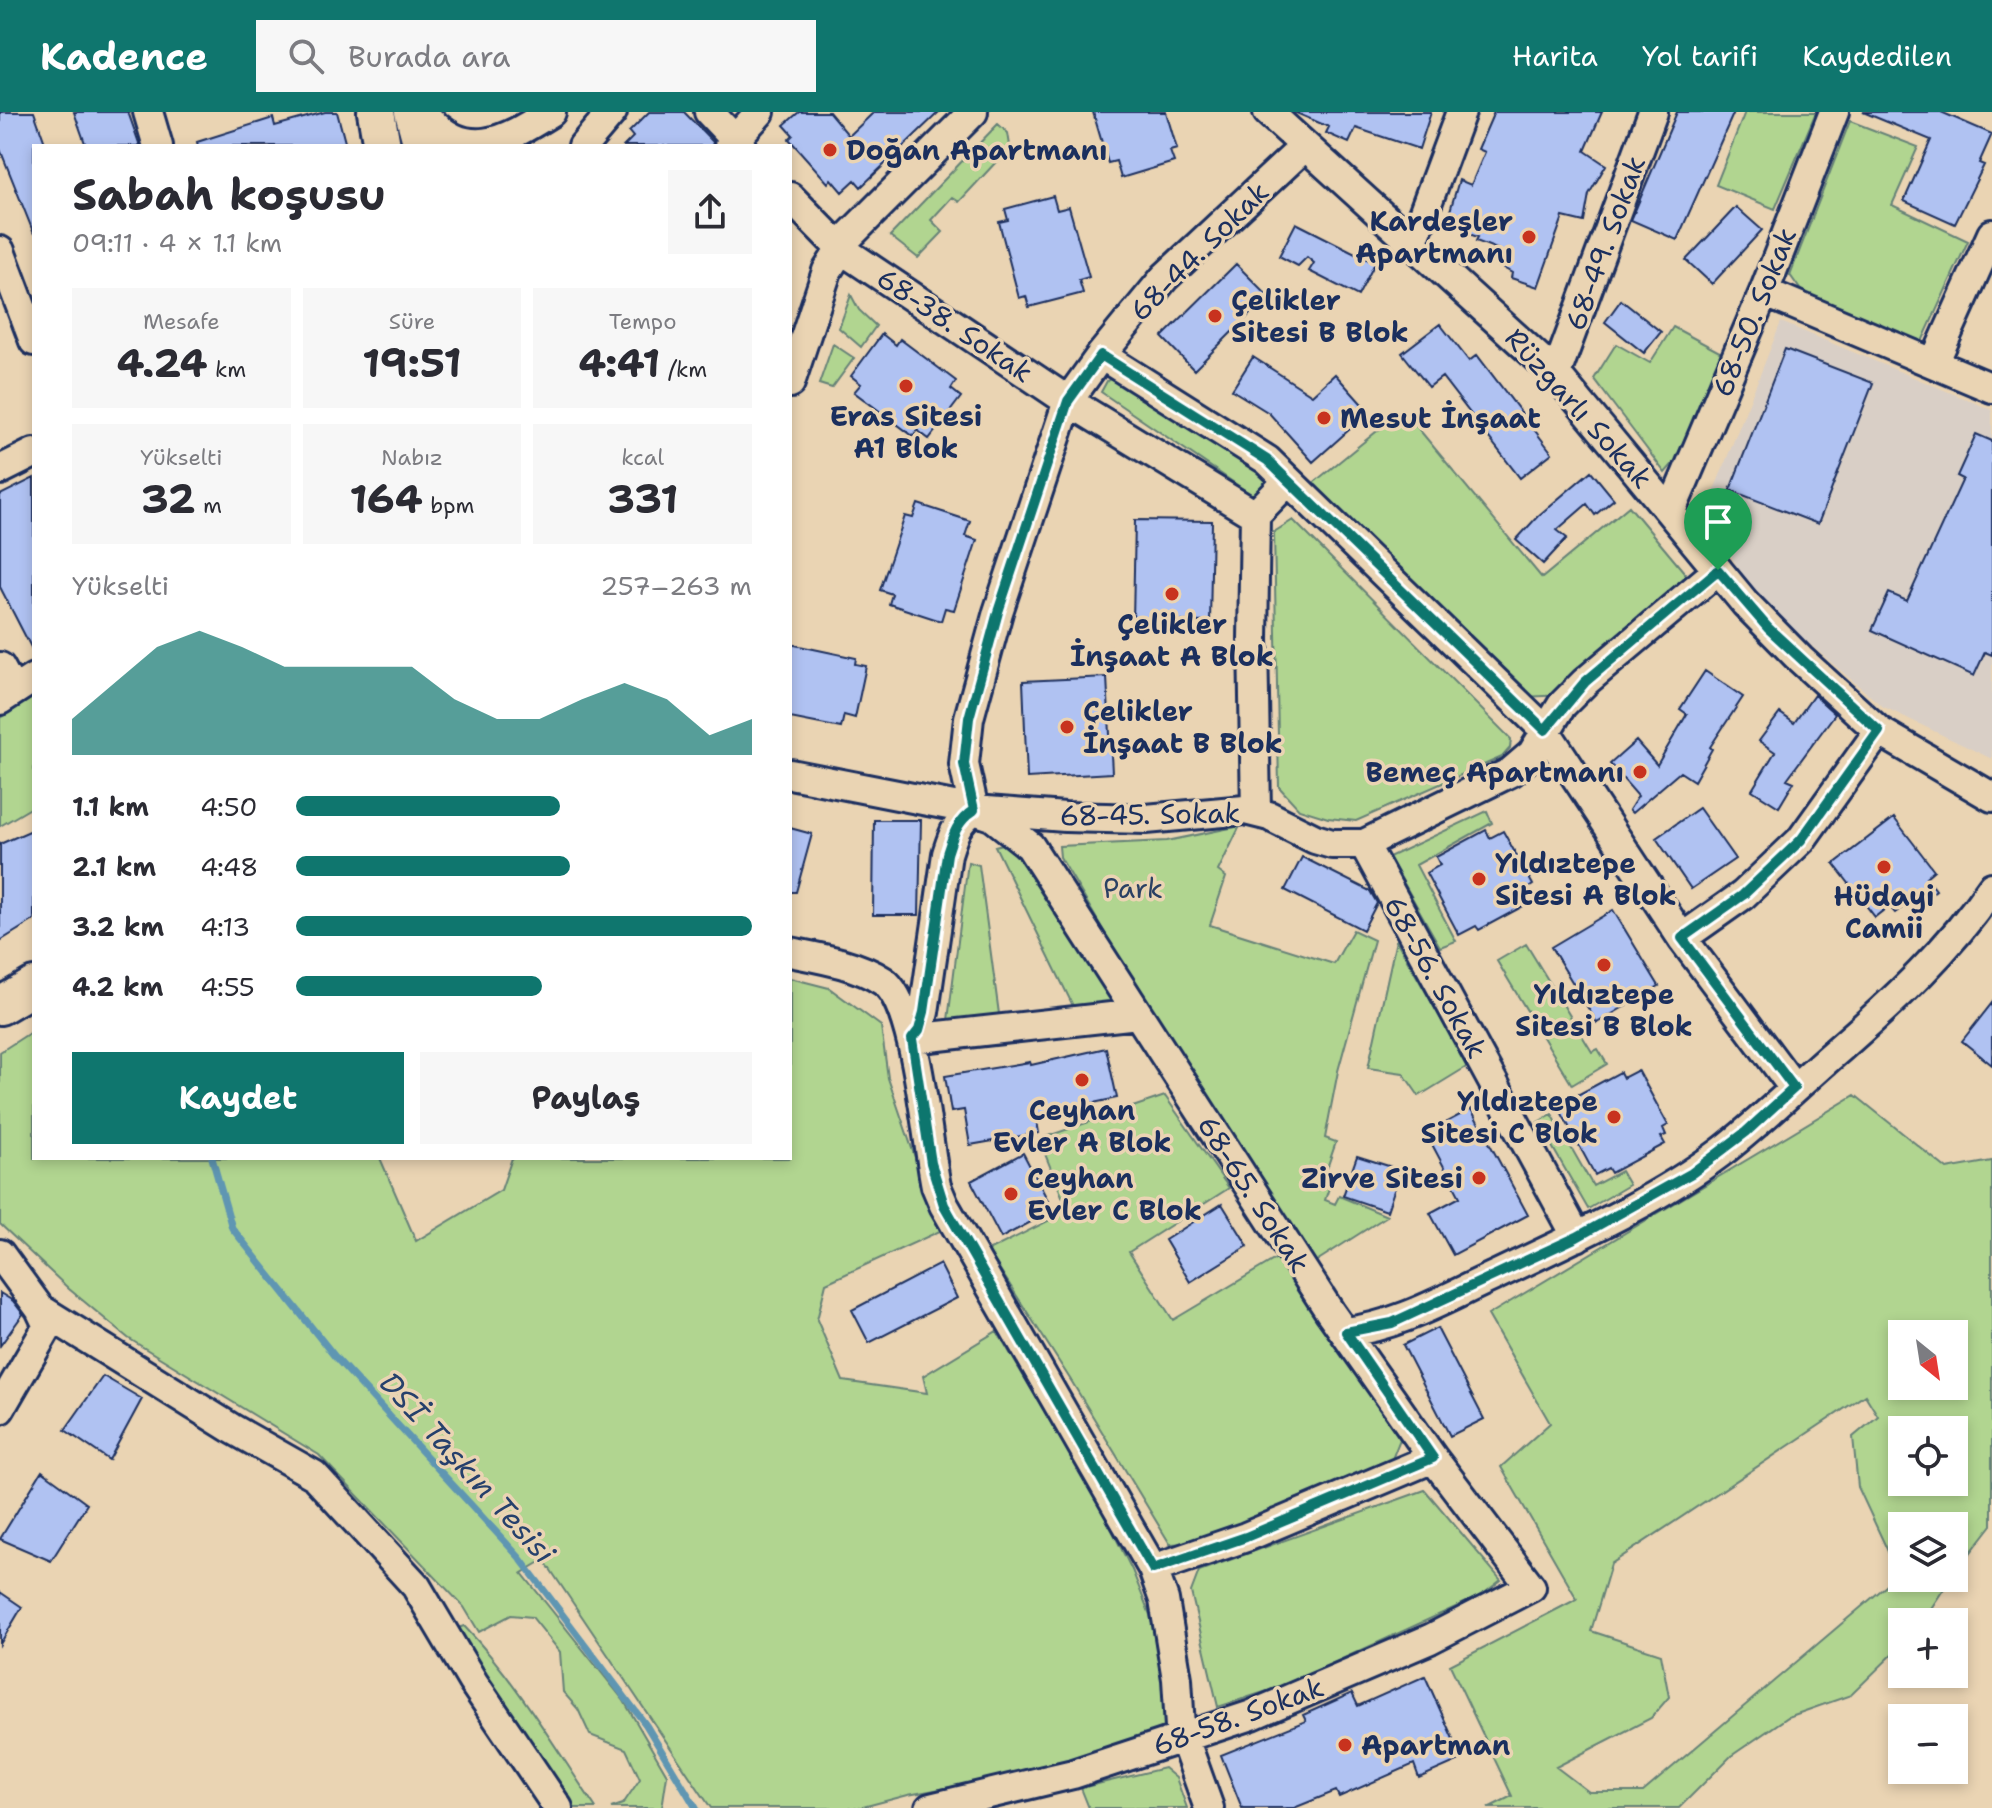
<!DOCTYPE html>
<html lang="tr">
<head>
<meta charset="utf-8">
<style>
	:root { --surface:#fff; --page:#f7f7f7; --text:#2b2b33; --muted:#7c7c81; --accent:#0f766e }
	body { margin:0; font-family:"Shantell Sans",sans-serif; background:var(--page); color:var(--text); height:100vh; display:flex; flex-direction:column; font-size:30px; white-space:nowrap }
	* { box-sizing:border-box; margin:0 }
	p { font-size:26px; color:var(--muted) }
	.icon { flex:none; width:44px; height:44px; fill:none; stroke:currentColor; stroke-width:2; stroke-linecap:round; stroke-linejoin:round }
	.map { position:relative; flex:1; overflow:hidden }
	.drawer { position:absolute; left:32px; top:32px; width:760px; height:1016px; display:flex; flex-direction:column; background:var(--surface); border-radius:0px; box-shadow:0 4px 12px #0003 }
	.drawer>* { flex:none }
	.needle { width:52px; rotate:150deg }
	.fabs { position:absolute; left:1888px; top:1208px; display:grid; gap:16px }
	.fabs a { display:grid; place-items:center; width:80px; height:80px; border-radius:0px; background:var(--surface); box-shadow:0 4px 12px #0003; font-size:40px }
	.pin { position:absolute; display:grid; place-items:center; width:68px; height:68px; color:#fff; margin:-82px -34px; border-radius:50% 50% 50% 0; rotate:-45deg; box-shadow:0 0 8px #0007 }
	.pin .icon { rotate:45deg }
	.round { display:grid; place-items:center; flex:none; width:84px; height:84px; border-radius:0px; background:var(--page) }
	.summary { display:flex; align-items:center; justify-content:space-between; height:136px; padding:0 40px }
	h1 { font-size:44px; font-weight:700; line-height:60px }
	.stats { display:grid; grid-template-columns:repeat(3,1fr); gap:12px; height:136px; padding:8px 40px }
	.stats div { display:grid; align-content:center; border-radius:0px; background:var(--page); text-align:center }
	.stats b { font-size:40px; font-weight:700 }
	.stats small { font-size:22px; font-weight:400 }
	.stats p { font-size:22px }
	.chart { height:224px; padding:16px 40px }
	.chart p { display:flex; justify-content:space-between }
	.chart svg { width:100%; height:144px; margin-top:8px; fill:var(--accent); opacity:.7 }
	.primary-button { display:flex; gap:16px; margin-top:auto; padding:16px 40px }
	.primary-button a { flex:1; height:92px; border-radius:0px; background:var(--accent); color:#fff; font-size:32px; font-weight:700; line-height:92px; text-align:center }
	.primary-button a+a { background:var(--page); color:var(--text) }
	ul { padding:0 40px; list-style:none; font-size:26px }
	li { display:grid; grid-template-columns:128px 96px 1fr; align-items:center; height:60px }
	li i { height:20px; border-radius:10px; background:var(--accent) }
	header { display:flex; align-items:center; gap:48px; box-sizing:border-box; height:112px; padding:0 40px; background:var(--accent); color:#fff }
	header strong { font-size:38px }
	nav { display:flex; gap:44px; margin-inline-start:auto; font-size:28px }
	.search { width:560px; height:72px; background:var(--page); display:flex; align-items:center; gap:20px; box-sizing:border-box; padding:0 28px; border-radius:0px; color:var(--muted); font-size:30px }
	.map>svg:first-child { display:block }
</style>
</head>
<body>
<header>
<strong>Kadence</strong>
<div class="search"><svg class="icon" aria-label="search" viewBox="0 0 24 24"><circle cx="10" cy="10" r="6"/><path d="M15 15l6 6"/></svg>Burada ara</div>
<nav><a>Harita</a><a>Yol tarifi</a><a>Kaydedilen</a></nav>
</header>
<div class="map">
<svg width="1992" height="1696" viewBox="0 0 1992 1696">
	<rect width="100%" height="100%" fill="#ead4b3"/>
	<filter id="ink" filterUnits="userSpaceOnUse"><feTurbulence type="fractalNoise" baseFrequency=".0125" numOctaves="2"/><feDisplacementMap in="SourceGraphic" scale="16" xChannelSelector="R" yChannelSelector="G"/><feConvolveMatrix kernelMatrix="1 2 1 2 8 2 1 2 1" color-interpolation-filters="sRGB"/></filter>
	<g filter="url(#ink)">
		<path fill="#d9cfc6" d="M1781,210l211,88v349l-110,-53 -125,-107 -52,-86z"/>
		<path fill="#b1d590" stroke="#668277" stroke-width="2" fill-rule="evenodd" d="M1745,0h71l-41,97 -59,-24z
			M1850,9l68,26 -26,58 76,36 -48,105 -118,-54 -12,-17z
			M998,12l10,9 4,25 -15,3 -38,41 -7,-5 -21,23 12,12 -25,26 -28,-22z
			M851,183l8,15 17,16 -15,21 -22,-19z
			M1673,215l54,29 -50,103 -12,14 -71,-94 22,-35 34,19z
			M833,232l21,14 -22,30 -13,-4z
			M1120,261l151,101 -5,15 -14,6 -151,-103 6,-11z
			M1403,298l139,168 87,-72 65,78 -131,111 -39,2 -212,-213z
			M1293,408l218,219 -1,9 -8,9 -146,64 -28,-3 -29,-9 -20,-22 -5,-255z
			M34,583v111l-34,20v-108z
			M1487,699l5,12 -76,42 40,76 -16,6 -51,-90z
			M1240,714l-22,45 8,6 -16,48 124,39 19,-34 21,10 -36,131 -13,67 11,4 -13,38 8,2 -6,18 10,4 4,-8 48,20 -72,46c-99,-126 -173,-269 -255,-405l-1,-11 108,-5z
			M1007,731l114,157 -47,8 -79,-162z
			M968,750l11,3 20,149 -51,6z
			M1396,828l72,126 -49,30 -16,-23 -35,-5z
			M1526,832l66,108 6,-3 9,15 -35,21 -75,-124z
			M790,866l39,10 52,38 7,52 52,153 -114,52 -9,37 26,61 84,12 -4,-17 74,-45 103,175 32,64 18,45 13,55 1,57 -55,24 -76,21 -125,23 -49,13h-148l-167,-248 -22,13 102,128 43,74 -5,33h-51l12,-4 17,-25 -14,-30 -36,-14 -12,-26 -15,-17 -3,-40 -28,-35 -21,-2 -32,17 -15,-25 -145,-152 -191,-117 -59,-49 -69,-65v-172l34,-22v128h346l36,83 85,-51 11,-32h278z
			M1855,983l92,74 45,-8v364l-38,49v-48h-52v52h49l-29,44h-20v23l-51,50 -63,22 -57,39 -52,52h-191l24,-12 -62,-131 127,-66 -76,-132 49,-44 -62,-108zM1902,1222h52v52h-52zM1865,1283l13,21 -25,21 5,50 41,88 -256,217h-54l-33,-25 95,-49 18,-21 -8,-43 -70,-23 20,-67zM1902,1318h52v52h-52z
			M1165,984l64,92 -100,64 44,68 104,-62 123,181 -10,25 -198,79 -22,1 -98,-162 -84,-131 80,-40 -29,-72z
			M1552,1002l41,72 28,-15 8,14 -41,24 -50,-87z
			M1425,1378l76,90 -19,15 -199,91 -65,21 -27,-115 8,-21z
			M464,1514c52,54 90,120 132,182h-28l-121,-176z
			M1164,1656l12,10 11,30h-98l-8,-20z"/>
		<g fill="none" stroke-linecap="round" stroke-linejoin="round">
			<path stroke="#5f96b2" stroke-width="7" d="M212,1046l20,70 104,130 183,199 127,168 50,83"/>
		</g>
		<path fill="#b0c2f2" stroke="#1b2f5e" stroke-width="2" d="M0,0h34l12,34h-12v88l-34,-85z
			M74,0h54l12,34h-54z
			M325,0h12l9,34h-148l-1,-4 76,-24 2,8z
			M649,0h35l29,30 -1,4h-88l9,-9 -4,-5z
			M799,0h30l20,24 25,-24h65l-78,75 -6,-7 -13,12 -11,-13 -3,4 -39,-44 4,-4 -9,-10z
			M1093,0h73l11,37 -7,2 4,11 -53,16 -5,-17 -8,2z
			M1294,0h137l-12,37 -63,-21 -7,15 -23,-10 3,-6z
			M1494,0h108l-17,39 21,14 -17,29 -5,28 -21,-5 -25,70 -27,-9 1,-5 -19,-11 4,-13 -21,-8 2,-4 -15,-5 1,-4 -10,-6 -4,-11 9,-31 12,5 14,-33 -7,-3z
			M1677,0h57l-57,128 -46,-20z
			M1863,0h78l51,22 -13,29 5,2 -29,59 -51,-23 27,-61z
			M1053,84l4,14 12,-3 20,70 -10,3 4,13 -54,14 -3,-11 -7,2 -20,-76 9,-2 -3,-11z
			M1736,95l26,23 -50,54 -26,-24z
			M1296,111l79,40 -17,33 -49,-25 5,-8 -7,-6 -9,9 -19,-10z
			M1236,152l32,32 -74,74 -32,-33z
			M1621,188l40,32 -17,21 -39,-31z
			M1440,212l29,37 8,-6 75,98 -32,25 -78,-101 -13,10 -27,-34z
			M882,222l14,11 4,-6 56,42 -5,8 10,8 -32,42 -12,-9 -4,6 -59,-44 7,-8 -10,-8z
			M1785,237l88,34 -55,141 -88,-34z
			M1253,245l59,38 23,-21 34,38 -56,50 -44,-49 -37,-23z
			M1976,322l16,7v214l-7,-3 -11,24 -102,-46 17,-37 18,8 56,-122 -6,-3z
			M1591,359l23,28 -19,16 -8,-11 -30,26 10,8 -24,26 -27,-24 22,-24z
			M34,366v175l-34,-66v-92z
			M918,392l52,17 -5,15 12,4 -23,70 -9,-2 -4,13 -52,-17 3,-10 -12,-4 25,-74 8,2z
			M1135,408l77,1 -2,101 -77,-1z
			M790,532l66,14 -1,6 11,2 -11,52 -11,-3 -3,13 -51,-10z
			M1705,559l38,26 -33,50 2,2 -18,32 -14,-9 -48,41 -3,-3 9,-14 -28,-32 26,-23 21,24 30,-51 -7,-5z
			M1107,565l5,96 -85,5 -4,-97z
			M1814,583l21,19 -48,65 7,3 -15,25 -27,-17 23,-38 -16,-11 21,-28 14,10z
			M1699,696l36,51 -44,30 -35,-51z
			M1894,706l40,52 -8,7 10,13 -18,14 -4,-5 -19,14 -6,-7 -14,11 -41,-53z
			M874,708h47l-2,95h-46z
			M790,716l22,6 -16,58h-6z
			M34,717v91l-34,21v-97z
			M1486,718l4,8 13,-7 30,54 -6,4 3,6 -6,4 3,5 -48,26 -3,-4 -17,9 -33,-62 14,-8 -4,-8z
			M1302,745l68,34 7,12 -14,27 -78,-40z
			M1613,798l46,76 -62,37 -46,-76z
			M1992,891v62l-30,-24z
			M1106,936l11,50 -81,17 3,18 -69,12 -6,-35 -13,2 -6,-36 85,-14 1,3z
			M1638,958l30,55 -5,3 3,7 -5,2 4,7 -54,29 -3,-5 -13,7 -35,-65 12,-7 -2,-4 50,-27 3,6z
			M1471,997l57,106 -75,40 -23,-42 30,-16 -34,-64z
			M1023,1041l30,57 -52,28 -30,-57z
			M1357,1044l44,14 -14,41 -44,-15z
			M1222,1092l26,42 -58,36 -25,-42z
			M940,1152l17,34 -88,45 -17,-33z
			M0,1181l13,8 10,13 -23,32z
			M1437,1216l47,91 -34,17 -47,-91z
			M103,1264l39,23 -33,61 -44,-30z
			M42,1359l45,33 -36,57 -51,-22z
			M0,1480l22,15 -22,37z
			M1425,1564l37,83 -43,19 -5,-14 -75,33 -3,-6 -42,17h-52l-21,-53 85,-34 -3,-6 49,-22 6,13z"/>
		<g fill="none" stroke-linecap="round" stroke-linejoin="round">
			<defs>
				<path id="minor" d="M148,0l10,34
					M422,0c44,52 81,30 129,0
					M709,0l32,34
					M1268,0l288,262 189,229 55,56 79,72 113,66
					M583,34l29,-34
					M729,34l31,-34
					M790,85l51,52 227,152 187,114 33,-34
					M1413,129l48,-129
					M0,139l34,90
					M1764,180l228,96
					M1101,243l166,105 278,270 137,208 112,150
					M1934,251l58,-129
					M1556,262l97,-262
					M790,271l37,-112 22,-35 124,-124
					M0,358l34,-17
					M1671,399l93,-219 70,-180
					M1255,403l-2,124 3,173
					M0,555l12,22
					M0,588l34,-22
					M790,662l184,36 91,7 81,2 99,-9 24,6 46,23 17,5h32l147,-72 21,-18 30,-49 23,-23 133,-112
					M974,698l-10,-46 5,-46 29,-106 70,-211 33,-46 64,-78 139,-130
					M1364,732l213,393
					M1682,826l61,-43 58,-55 78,-109
					M790,840c30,6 67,12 93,29 34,22 44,163 53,205l8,19 209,364 11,31 13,79 3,48 29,81
					M912,927l7,-9 5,-18 23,-158c6,-19 10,-33 27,-44
					M912,927l226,-25
					M0,1142l40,55 8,17 -48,83
					M40,1197l191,119 83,47 102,111 57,96 85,126
					M1346,1220c52,-6 98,-33 146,-55 77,-37 160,-73 228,-124 42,-32 79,-70 119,-104 56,-49 111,-100 153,-162
					M1153,1457l93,-32 187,-79
					M930,1696l143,-34 179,-59 178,-76 101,-52 -98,-129 -103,-146 -300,-466 -38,-30 -18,-6"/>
				<path id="tertiary" d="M376,0l6,34
					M413,0l9,34
					M0,894l34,-20"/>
			</defs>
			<use href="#minor" stroke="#1b2f5e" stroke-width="34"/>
			<use href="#tertiary" stroke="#1b2f5e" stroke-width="42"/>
			<use href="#minor" stroke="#ead4b3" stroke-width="28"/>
			<use href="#tertiary" stroke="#ead4b3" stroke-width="36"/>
		</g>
	</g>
	<g fill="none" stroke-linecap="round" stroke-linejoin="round" filter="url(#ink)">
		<defs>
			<path id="route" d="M1101,243l166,105 278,270 40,-48 133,-112 50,58 111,103 -78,109 -58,55 -61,43 112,150 -48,44 -54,41 -115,64 -185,86 -46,9 87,126 -187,79 -93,32 -209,-364 -13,-42 -19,-124 7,-9 5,-18 23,-158c6,-19 10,-33 27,-44l-10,-46 5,-46 29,-106 70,-211z"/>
		</defs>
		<use href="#route" stroke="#fff" stroke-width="16"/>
		<use href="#route" stroke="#0f766e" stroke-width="10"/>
	</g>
	<g fill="#c8321e" stroke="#ead4b3" stroke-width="3">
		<circle cx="830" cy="38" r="8"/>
		<circle cx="1529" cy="125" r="8"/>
		<circle cx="1215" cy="204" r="8"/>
		<circle cx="906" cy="274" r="8"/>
		<circle cx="1324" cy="306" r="8"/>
		<circle cx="1172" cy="482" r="8"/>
		<circle cx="1067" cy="615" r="8"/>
		<circle cx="1640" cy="660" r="8"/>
		<circle cx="1884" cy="755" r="8"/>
		<circle cx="1479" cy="767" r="8"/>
		<circle cx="1604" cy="853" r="8"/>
		<circle cx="1082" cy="968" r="8"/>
		<circle cx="1614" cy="1005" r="8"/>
		<circle cx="1479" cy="1066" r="8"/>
		<circle cx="1011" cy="1082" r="8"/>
		<circle cx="1345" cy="1633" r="8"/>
	</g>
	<g text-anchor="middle" stroke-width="7" stroke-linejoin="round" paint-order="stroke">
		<g font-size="28" font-weight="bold" fill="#1b2f5e" stroke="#ead4b3" text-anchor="start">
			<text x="846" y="48">Doğan Apartmanı</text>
			<text x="1513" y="119" text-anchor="end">Kardeşler<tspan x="1513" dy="32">Apartmanı</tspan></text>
			<text x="1231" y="198">Çelikler<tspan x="1231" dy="32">Sitesi B Blok</tspan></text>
			<text x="906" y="314" text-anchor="middle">Eras Sitesi<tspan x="906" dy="32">A1 Blok</tspan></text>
			<text x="1340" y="316">Mesut İnşaat</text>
			<text x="1172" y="522" text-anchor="middle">Çelikler<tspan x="1172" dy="32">İnşaat A Blok</tspan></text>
			<text x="1083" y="609">Çelikler<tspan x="1083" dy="32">İnşaat B Blok</tspan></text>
			<text x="1624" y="670" text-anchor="end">Bemeç Apartmanı</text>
			<text x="1495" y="761">Yıldıztepe<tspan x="1495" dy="32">Sitesi A Blok</tspan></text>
			<text x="1884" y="794" text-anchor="middle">Hüdayi<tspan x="1884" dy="32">Camii</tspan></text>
			<text x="1604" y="892" text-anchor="middle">Yıldıztepe<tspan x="1604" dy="32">Sitesi B Blok</tspan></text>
			<text x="1598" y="999" text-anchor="end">Yıldıztepe<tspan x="1598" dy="32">Sitesi C Blok</tspan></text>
			<text x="1082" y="1008" text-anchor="middle">Ceyhan<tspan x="1082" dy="32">Evler A Blok</tspan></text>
			<text x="1027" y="1076">Ceyhan<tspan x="1027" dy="32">Evler C Blok</tspan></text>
			<text x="1463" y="1076" text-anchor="end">Zirve Sitesi</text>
			<text x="1361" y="1643">Apartman</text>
		</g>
		<g font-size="28" fill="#1b2f5e" stroke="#ead4b3">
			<text transform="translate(1605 131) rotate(-70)" y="10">68-49. Sokak</text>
			<text transform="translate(1199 139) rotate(-45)" y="10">68-44. Sokak</text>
			<text transform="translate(1754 200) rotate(-68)" y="10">68-50. Sokak</text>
			<text transform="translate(955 213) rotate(34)" y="10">68-38. Sokak</text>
			<text transform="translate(1579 296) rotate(48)" y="10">Rüzgarlı Sokak</text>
			<text transform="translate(1150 702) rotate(-1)" y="10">68-45. Sokak</text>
			<text transform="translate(1436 865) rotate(61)" y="10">68-56. Sokak</text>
			<text transform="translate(1254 1082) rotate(57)" y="10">68-65. Sokak</text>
			<text transform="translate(1238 1604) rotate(-20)" y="10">68-58. Sokak</text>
		</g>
		<g font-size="28" fill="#2a4063" stroke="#ead4b3">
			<text x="1133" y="786">Park</text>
		</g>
		<g font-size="30" font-style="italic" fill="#26406c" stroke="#ead4b3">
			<text transform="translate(467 1356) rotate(48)" y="10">DSİ Taşkın Tesisi</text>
		</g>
	</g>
</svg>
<div class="fabs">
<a><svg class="needle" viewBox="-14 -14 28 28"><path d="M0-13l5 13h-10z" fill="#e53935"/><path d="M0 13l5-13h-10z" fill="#7c7c81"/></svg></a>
<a><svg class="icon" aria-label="locate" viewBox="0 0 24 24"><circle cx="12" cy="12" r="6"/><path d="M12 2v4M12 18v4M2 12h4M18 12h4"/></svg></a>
<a><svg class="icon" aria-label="layers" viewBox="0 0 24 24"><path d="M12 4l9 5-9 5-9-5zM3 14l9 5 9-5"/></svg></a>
<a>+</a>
<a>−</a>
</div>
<div class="pin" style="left:1718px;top:458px;background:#1e9e55"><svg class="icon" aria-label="arrive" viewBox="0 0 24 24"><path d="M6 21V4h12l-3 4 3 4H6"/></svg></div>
<section class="drawer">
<div class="summary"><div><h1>Sabah koşusu</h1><p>09:11 · 4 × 1.1 km</p></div><a class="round"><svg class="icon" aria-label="share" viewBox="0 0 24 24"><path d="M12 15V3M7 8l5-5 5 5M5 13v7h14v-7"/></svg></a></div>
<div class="stats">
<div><p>Mesafe</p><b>4.24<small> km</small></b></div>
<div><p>Süre</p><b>19:51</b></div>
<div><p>Tempo</p><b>4:41<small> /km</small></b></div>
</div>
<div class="stats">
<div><p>Yükselti</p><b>32<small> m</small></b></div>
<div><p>Nabız</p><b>164<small> bpm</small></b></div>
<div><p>kcal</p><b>331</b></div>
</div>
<div class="chart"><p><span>Yükselti</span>257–263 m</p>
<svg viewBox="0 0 160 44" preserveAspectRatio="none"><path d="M0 44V33L10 22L20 11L30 6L40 11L50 17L60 17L70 17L80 17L90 27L100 33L110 33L120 27L130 22L140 27L150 38L160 33V44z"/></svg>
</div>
<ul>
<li><b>1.1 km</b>4:50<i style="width:58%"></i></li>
<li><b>2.1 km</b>4:48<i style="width:60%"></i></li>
<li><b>3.2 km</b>4:13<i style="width:100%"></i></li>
<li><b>4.2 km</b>4:55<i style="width:54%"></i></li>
</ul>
<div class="primary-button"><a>Kaydet</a><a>Paylaş</a></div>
</section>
</div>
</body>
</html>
